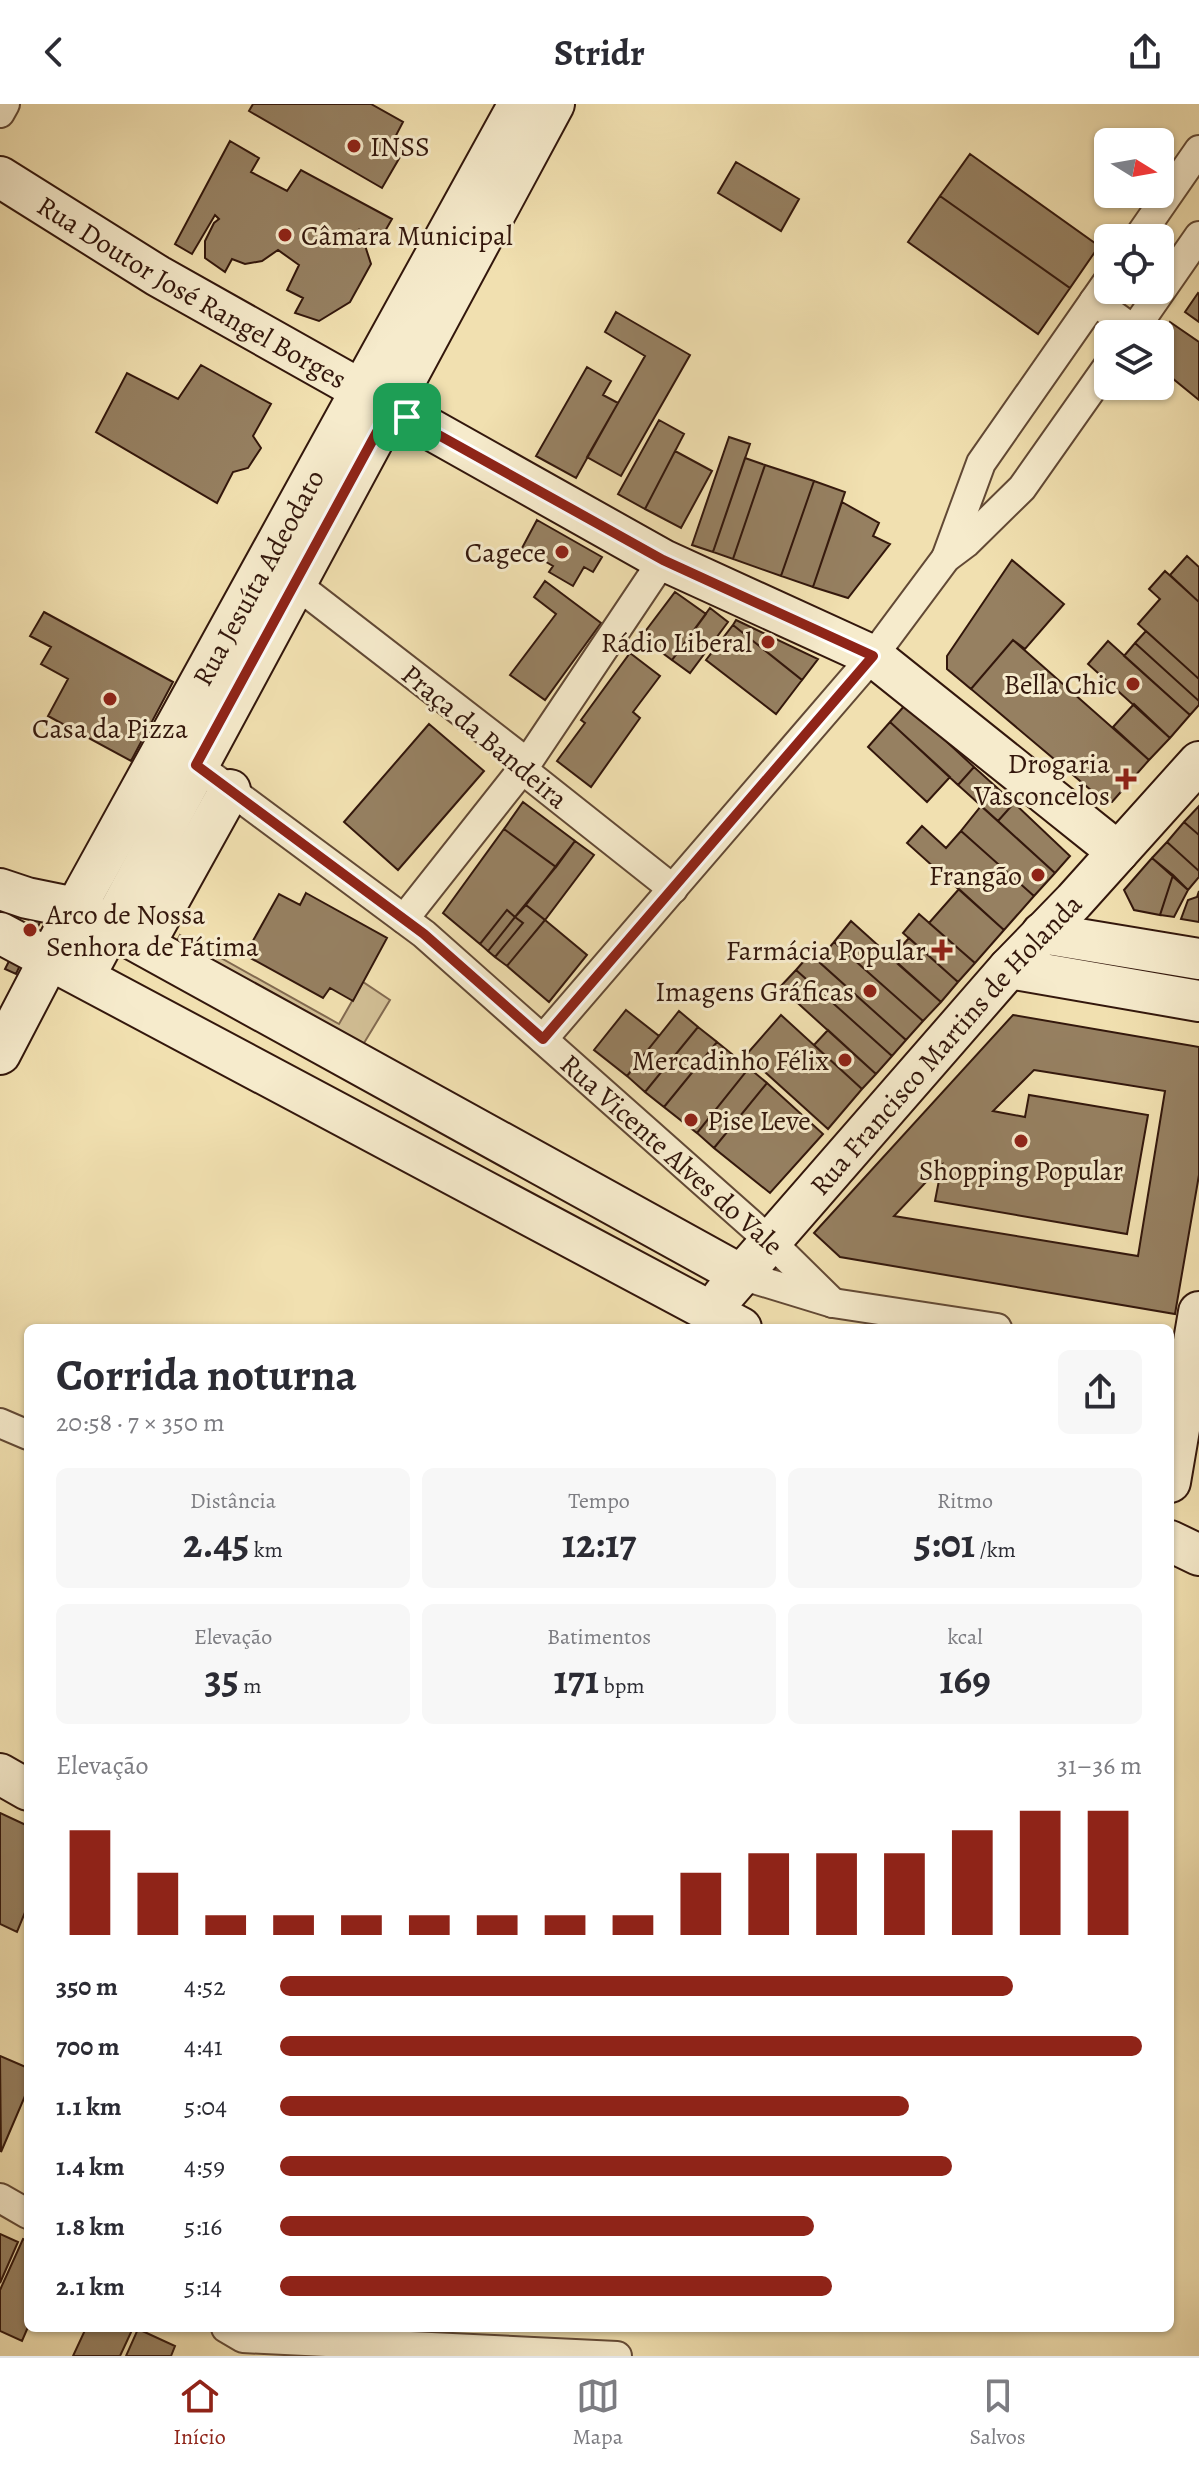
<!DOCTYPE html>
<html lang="pt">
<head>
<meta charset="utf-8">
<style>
	:root { --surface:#fff; --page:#f7f7f7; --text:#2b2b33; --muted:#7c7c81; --line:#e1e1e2; --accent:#8f2418 }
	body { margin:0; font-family:Alegreya,serif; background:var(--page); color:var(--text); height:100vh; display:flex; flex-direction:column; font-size:30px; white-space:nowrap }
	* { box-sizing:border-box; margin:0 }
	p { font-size:26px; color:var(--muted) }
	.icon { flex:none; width:44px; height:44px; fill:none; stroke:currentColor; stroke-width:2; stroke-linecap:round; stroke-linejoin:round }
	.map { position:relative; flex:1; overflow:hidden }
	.details { position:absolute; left:24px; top:1220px; width:1150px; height:1008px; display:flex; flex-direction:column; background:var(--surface); border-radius:12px; box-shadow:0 2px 6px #0004 }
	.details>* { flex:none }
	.needle { width:52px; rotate:101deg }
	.controls { position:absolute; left:1094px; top:24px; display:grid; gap:16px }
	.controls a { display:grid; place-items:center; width:80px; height:80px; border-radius:12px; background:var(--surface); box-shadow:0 2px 6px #0004; font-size:40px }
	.pin { position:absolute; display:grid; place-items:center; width:68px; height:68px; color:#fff; margin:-34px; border-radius:16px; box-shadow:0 4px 12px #0006 }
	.round { display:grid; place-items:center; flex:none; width:84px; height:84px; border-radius:12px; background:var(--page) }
	.overview { display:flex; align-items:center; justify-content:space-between; height:136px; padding:0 32px }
	h1 { font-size:44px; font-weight:600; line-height:60px }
	.figures { display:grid; grid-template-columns:repeat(3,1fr); gap:12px; height:136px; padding:8px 32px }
	.figures div { display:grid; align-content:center; border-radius:12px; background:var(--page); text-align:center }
	.figures b { font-size:40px; font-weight:600 }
	.figures small { font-size:22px; font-weight:400 }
	.figures p { font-size:22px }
	.chart { height:224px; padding:16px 32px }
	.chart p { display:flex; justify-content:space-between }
	.chart svg { width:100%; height:144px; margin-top:8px; stroke:var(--accent); stroke-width:6 }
	ul { padding:0 32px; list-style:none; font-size:26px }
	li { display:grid; grid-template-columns:128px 96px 1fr; align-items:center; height:60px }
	li i { height:20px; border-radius:10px; background:var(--accent) }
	header { display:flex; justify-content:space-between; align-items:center; height:104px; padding:0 32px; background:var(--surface); font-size:36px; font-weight:600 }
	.menu { display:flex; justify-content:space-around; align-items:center; height:112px; border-top:2px solid var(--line); background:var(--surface); font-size:22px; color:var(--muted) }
	.menu a { display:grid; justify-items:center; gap:4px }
	.menu .on { color:var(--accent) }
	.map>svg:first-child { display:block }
</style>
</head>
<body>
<header><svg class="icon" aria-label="back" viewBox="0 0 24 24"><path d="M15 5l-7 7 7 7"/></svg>Stridr<svg class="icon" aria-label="share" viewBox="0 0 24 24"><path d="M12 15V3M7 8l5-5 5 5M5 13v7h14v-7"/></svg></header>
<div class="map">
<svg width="1199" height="2252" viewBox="0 0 1199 2252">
	<rect width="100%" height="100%" fill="#f1e0b0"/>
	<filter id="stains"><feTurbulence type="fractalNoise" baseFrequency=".0025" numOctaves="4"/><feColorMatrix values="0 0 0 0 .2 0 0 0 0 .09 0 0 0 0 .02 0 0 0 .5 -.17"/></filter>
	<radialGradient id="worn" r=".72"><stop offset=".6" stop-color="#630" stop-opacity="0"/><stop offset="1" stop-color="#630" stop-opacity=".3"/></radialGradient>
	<path fill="#d1be94" stroke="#826a50" stroke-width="2" d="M180,831l159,89 24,-42 27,18 -29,48 -186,-103z"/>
	<path fill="#968061" stroke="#33170c" stroke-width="2" fill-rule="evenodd" d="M253,0h118l32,18 -11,21 12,7 -22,38 -133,-77z
		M230,37l29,17 -8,14 36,19 14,-21 91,49 -12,21 -20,-10 11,34 -21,38 -31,19 -24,-8 8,-15 -16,-8 12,-25 -21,-15 -16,11 -17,3 -13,-5 -7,13 -20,-14v-17l9,-18 5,-4 -4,-4 -23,39 -17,-10z
		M970,50l129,92 -29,42 -130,-92z
		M736,58l63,37 -18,32 -63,-38z
		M940,92l130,92 -32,46 -130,-92z
		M1198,189l1,1v28l-14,-10z
		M616,208l74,43 -69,121 -34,-19 58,-101 -40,-24z
		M1170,218l29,20v58l-33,-27 5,-6 -11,-8v-20z
		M201,261l70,39 -18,32 8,12 -13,20 -15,4 -16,31 -121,-71 31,-59 51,26z
		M587,263l24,14 -8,14 15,8 -42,75 -40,-22z
		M659,316l25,14 -39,75 -27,-15z
		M729,333l21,7 -37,108 -21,-7z
		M675,347l37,20 -31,57 -36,-19z
		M745,354l20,7 -32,94 -20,-7z
		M765,361l49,16 -33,95 -48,-17z
		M814,377l31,11 -32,95 -32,-11z
		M842,398l37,21 -6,13 17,8 -42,54 -35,-11z
		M537,416l65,37 -9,15 -9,-5 -11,19 -24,-14 4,-6 -31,-18z
		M1187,452l12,11v35l-29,-27z
		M1012,456l52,44 -39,45 -12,-9 -42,49 -24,-20v-13z
		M1165,467l34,31v77l-61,-55 22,-25 -11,-10z
		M545,477l56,42 -56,77 -35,-25 46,-61 -22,-17z
		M675,488l31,22 -34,46 -31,-23z
		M710,504l18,14 -38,51 -18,-13z
		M44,508l129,70 -42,79 -83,-45 20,-37 -27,-15 10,-17 -21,-11z
		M736,516l82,39 -16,21 -69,-55z
		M733,521l69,55 -26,34 -70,-54z
		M1146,527l53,48v22l-64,-58z
		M1013,536l136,120 -37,42h-7l-134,-113z
		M1108,537l82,74 -20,23 -82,-74z
		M1135,539l64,58v4l-9,10 -66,-59z
		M630,549l30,23 -27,36 7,6 -49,69 -34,-26 28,-38 -4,-3z
		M906,600l68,63 -16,18 -68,-63z
		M1134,600l36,34 -21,22 -36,-33z
		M890,618l60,55 -23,25 -59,-55z
		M429,620l55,47 -86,99 -54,-48z
		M974,663l40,36 -16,18 -40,-36z
		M523,698l52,39 -19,26 -52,-38z
		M1014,699l56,53 -15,17 -57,-52z
		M981,702l74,67 -21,23 -73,-65z
		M1199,702v29l-15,-13z
		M1184,718l15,13v36l-32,-29z
		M922,722l24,22 15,-17 73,65 -30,34 -97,-87z
		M504,725l52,38 -41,50 -8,-7 -27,34 -37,-31z
		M575,737l19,14 -49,65 -19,-15z
		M1167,738l32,29v6l-11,13 -36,-32z
		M1152,754l21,17 -13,40 -26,-5 -10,-20z
		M1173,771l15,15 -14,27 -14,-2z
		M46,784l8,4 -38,82 -11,-5z
		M959,785l45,41 -29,33 -46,-40z
		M1199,787v31l-18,-3 7,-19 9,-3z
		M306,789l81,45 -34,63 -23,-13 -7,10 -78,-43 34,-61 21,11z
		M526,801l19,15 -38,46 -12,-9 28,-34 -8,-6z
		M507,806l8,7 -27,34 -8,-7z
		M919,810l56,49 -17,19 -55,-49z
		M515,813l8,6 -28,34 -7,-6z
		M545,816l42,35 -38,47 -42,-36z
		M851,817l90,81 -18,19 -89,-79z
		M909,834l49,44 -17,20 -50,-44z
		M834,838l89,79 -17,19 -88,-79z
		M810,850l96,86 -14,16 -96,-86z
		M796,866l96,86 -16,18 -96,-87z
		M626,906l33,26 -32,40 -33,-26z
		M679,907l19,16 -53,65 -18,-16z
		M781,911l81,74 -34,40 -82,-74z
		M1013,911l186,32v128l-24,139 -335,-57 -26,-24zM1034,966l131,21 -27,165 -244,-40 48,-51 -7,36 192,33 21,-119 -119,-20 -4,22 -32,-6z
		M698,923l19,15 -53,65 -19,-15z
		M828,926l48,44 -14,15 -48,-44z
		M717,938l32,26 -52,65 -33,-26z
		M749,964l18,15 -53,65 -17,-15z
		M767,979l56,51 -53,59 -56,-45z
		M0,1709l28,13v79l-11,27 -17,-8z
		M0,1952l28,12v21l-27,63z
		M0,2130l18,8 -18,41z
		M23,2135l5,2v86l-6,14 -22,-10v-41z
		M86,2224h47l-13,28h-47z
		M138,2225l37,17 -4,10h-45z"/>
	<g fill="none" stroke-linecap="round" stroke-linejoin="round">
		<defs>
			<g id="street">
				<path d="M0,9l5,-9"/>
				<path d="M1138,134l61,-88"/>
				<path d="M1094,197l40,29"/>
				<path d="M1131,230l68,-98"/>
				<path d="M946,454l35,-95 127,-182"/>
				<path d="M296,480l225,174 7,16 145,115"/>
				<path id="s1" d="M183,651l241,179 346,307 63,62"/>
				<path d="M404,815l121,-153 138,-206"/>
				<path d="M543,935l330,-383 73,-98 20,-15 56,-55 86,-122"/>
				<path d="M741,1171l92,28 164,25"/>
				<path d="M0,1319l28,12"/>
				<path d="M0,2094l28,16"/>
				<path d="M226,2224l17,10 374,18"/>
			</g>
			<g id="secondary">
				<path id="s2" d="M0,73l158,99 505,284 210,96 245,196"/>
				<path d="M0,785l27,9 49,10 665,367"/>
				<path d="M0,829l741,395"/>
				<path d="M1042,829l157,26"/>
				<path d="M144,841l86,-155"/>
				<path d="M1009,864l190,33"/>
				<path d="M84,873l470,-873"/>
				<path id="s3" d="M0,950l85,-163 434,-787"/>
				<path id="s4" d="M723,1192l286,-328 65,-67 125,-139"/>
				<path d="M1170,1378l29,-170"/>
				<path d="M1170,1437l29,14"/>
				<path d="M0,1670l28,16"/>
			</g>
		</defs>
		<use href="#street" stroke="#624935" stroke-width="32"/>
		<use href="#secondary" stroke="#33170c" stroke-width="44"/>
		<use href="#street" stroke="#f6ebcc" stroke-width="28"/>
		<use href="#secondary" stroke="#f6ebcc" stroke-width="40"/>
	</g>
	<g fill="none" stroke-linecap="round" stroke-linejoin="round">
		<defs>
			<path id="route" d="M390,304l273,152 210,96 -330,383 -119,-105 -228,-169z"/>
		</defs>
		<use href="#route" stroke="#fff" stroke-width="16"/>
		<use href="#route" stroke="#8f2418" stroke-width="10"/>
	</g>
	<g fill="#8f2418" stroke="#f6ebcc" stroke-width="3">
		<circle cx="354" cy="42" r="8"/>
		<circle cx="285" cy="131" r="8"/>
		<circle cx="562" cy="448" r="8"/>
		<circle cx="768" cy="538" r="8"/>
		<circle cx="1133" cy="580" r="8"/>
		<circle cx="110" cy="595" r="8"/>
		<path d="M1122 663h8v8h8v8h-8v8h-8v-8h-8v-8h8z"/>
		<circle cx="1038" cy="771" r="8"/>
		<circle cx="30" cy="826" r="8"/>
		<path d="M938 834h8v8h8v8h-8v8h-8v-8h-8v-8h8z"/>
		<circle cx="870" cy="887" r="8"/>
		<circle cx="845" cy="956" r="8"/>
		<circle cx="691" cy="1016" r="8"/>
		<circle cx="1021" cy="1037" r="8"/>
	</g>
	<g text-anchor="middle" stroke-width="6" stroke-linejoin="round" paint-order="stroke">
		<g font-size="28" fill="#33170c" stroke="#f6ebcc" text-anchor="end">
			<text x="370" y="52" text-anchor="start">INSS</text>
			<text x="301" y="141" text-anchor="start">Câmara Municipal</text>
			<text x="546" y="458">Cagece</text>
			<text x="752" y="548">Rádio Liberal</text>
			<text x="1117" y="590">Bella Chic</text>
			<text x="110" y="634" text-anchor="middle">Casa da Pizza</text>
			<text x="1110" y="669">Drogaria<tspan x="1110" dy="32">Vasconcelos</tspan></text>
			<text x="1022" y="781">Frangão</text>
			<text x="46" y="820" text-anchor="start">Arco de Nossa<tspan x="46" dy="32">Senhora de Fátima</tspan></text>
			<text x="926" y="856">Farmácia Popular</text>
			<text x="854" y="897">Imagens Gráficas</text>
			<text x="829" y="966">Mercadinho Félix</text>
			<text x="707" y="1026" text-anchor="start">Pise Leve</text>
			<text x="1021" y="1076" text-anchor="middle">Shopping Popular</text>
		</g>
		<g font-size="28" fill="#33170c" stroke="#f6ebcc">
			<text dy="10" stroke="none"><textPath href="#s2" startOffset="224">Rua Doutor José Rangel Borges</textPath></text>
			<text dy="10" stroke="none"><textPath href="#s3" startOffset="542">Rua Jesuíta Adeodato</textPath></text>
			<text transform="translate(485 632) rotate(40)" y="10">Praça da Bandeira</text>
			<text dy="10" stroke="none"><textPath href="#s4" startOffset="336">Rua Francisco Martins de Holanda</textPath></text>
			<text dy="10" stroke="none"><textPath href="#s1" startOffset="632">Rua Vicente Alves do Vale</textPath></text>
		</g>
	</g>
	<rect width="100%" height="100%" filter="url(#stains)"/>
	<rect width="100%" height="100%" fill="url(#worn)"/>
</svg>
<div class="controls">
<a><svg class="needle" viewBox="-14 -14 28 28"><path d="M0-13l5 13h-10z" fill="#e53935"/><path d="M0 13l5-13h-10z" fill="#7c7c81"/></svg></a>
<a><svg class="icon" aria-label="locate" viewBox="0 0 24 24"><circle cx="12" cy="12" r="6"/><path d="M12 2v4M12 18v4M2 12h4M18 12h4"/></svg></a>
<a><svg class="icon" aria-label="layers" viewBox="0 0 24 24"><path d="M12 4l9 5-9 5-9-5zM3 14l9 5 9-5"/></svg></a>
</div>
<div class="pin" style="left:407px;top:313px;background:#1e9e55"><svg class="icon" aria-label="arrive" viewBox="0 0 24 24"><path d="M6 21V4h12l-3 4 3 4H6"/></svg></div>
<section class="details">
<div class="overview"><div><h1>Corrida noturna</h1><p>20:58 · 7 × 350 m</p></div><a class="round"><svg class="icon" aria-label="share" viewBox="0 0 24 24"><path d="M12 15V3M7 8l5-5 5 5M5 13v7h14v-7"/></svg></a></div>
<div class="figures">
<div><p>Distância</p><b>2.45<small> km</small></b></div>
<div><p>Tempo</p><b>12:17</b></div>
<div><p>Ritmo</p><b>5:01<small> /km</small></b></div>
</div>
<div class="figures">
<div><p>Elevação</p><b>35<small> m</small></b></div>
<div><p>Batimentos</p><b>171<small> bpm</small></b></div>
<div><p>kcal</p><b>169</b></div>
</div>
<div class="chart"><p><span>Elevação</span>31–36 m</p>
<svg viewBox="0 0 160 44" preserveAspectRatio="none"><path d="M5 44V12M15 44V25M25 44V38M35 44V38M45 44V38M55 44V38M65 44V38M75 44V38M85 44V38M95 44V25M105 44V19M115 44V19M125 44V19M135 44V12M145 44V6M155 44V6"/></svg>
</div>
<ul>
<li><b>350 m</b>4:52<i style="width:85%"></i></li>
<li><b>700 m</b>4:41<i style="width:100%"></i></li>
<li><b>1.1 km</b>5:04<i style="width:73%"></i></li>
<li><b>1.4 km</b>4:59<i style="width:78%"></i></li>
<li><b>1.8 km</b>5:16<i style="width:62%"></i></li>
<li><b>2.1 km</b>5:14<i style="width:64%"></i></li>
</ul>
</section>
</div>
<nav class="menu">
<a class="on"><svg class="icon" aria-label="home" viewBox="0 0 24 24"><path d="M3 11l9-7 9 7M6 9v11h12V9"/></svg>Início</a>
<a><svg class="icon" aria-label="map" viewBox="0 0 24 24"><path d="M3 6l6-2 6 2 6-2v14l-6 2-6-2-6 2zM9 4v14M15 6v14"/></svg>Mapa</a>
<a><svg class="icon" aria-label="saved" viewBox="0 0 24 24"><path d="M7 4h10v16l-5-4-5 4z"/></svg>Salvos</a>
</nav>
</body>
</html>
